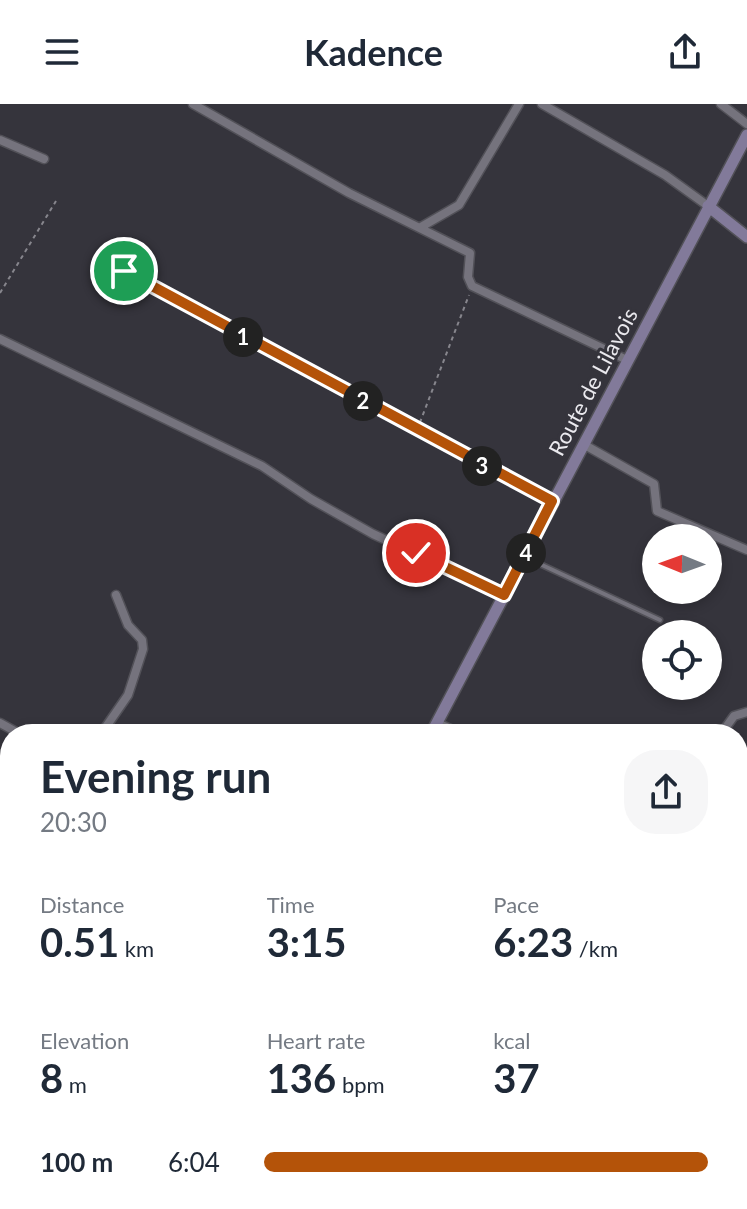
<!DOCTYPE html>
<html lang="en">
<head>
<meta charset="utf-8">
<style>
	:root { --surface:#fff; --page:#f6f6f7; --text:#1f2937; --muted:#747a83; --accent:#b45309 }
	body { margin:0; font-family:Lato,sans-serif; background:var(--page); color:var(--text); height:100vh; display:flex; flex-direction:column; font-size:30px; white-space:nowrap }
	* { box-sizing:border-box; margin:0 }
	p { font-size:26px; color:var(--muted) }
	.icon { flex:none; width:44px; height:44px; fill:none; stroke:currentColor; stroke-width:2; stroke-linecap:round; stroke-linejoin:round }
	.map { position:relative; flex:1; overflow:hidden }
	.panel { position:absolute; left:0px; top:620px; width:748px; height:486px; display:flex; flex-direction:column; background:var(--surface); border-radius:32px 32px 0 0; box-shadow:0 4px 12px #0003 }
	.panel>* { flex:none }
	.needle { width:52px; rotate:271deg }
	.buttons { position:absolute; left:642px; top:420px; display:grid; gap:16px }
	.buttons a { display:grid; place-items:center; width:80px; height:80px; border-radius:50%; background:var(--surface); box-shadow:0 4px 12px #0003; font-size:40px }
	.pin { position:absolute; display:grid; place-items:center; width:68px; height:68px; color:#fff; margin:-34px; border:4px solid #fff; border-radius:50%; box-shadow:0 2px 8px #0007 }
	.km { position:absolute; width:40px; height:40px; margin:-20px; border-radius:50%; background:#222; color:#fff; font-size:22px; line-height:40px; text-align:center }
	.round { display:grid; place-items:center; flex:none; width:84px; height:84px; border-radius:32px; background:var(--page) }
	.headline { display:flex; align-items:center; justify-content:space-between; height:136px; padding:0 40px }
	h1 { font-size:44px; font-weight:700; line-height:60px }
	.stats { display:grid; grid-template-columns:repeat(3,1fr); gap:12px; height:136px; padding:8px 40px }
	.stats div { display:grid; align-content:center }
	.stats b { font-size:40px; font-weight:700 }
	.stats small { font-size:22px; font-weight:400 }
	.stats p { font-size:22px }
	ul { padding:0 40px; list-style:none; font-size:26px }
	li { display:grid; grid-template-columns:128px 96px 1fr; align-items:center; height:60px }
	li i { height:20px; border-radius:10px; background:var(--accent) }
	header { display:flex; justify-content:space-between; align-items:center; height:104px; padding:0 40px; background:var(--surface); font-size:36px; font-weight:700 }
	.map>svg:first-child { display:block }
</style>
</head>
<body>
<header><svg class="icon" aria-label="menu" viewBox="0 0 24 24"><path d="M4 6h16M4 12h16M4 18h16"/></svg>Kadence<svg class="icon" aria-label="share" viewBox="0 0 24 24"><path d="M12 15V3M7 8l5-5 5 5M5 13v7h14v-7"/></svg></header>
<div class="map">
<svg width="747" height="1105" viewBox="0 0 747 1105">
	<rect width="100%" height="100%" fill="#35343c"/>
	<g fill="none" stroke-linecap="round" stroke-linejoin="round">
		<defs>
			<path id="lane" d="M527,454l133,62"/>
			<path id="street" d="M193,0l156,89 121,60 -2,24 4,9 155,74
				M542,0l123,71 43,31
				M721,0l26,20
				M0,36l44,19
				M421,123l38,-22 60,-101
				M0,235l262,127 49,33 62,35 131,61
				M583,340l71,40 3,27 90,39
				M0,619l20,11
				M437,619l25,11
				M101,630l27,-39 15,-46 -1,-9 -14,-15 -12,-30
				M721,630l13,-18 13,-4
				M738,771l9,5
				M0,818l10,5
				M738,1074l9,-19
				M246,1096l24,9
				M488,1096l21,9
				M678,1096l17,9
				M355,1105l1,-4
				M444,1105l7,-9
				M549,1105l5,-9
				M660,1105l2,-9
				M724,1105l4,-9"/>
			<path id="secondary" d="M708,102l39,31
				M431,630l316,-599
				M173,1105l5,-9"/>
		</defs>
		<use href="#lane" stroke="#525158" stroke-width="7"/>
		<use href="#street" stroke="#525158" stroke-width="11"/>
		<use href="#secondary" stroke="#525158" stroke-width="14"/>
		<path stroke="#87868d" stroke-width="2" stroke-dasharray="4 4" stroke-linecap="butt" d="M124,167l420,226
			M0,189l56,-92
			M417,326l52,-135
			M0,940l10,5"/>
		<use href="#lane" stroke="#75737d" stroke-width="4"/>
		<use href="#street" stroke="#75737d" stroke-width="8"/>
		<use href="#secondary" stroke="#827a9a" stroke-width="11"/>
	</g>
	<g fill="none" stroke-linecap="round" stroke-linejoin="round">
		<defs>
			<path id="route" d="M124,167l428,230 -48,94 -88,-42"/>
		</defs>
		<use href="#route" stroke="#fff" stroke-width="16"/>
		<use href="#route" stroke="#b45309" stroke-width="10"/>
	</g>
	<g text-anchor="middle" stroke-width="6" stroke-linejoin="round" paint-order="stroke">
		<g font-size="22" fill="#eae9ee" stroke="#35343c">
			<text transform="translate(593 278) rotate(-62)" y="8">Route de Lilavois</text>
		</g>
	</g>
</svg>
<div class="buttons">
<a><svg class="needle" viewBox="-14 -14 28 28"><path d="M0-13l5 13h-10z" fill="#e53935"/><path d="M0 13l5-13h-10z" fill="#747a83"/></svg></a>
<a><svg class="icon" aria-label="locate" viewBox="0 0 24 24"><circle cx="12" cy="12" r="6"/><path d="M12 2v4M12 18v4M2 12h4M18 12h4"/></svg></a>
</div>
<div class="pin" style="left:124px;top:167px;background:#1e9e55"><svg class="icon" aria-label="arrive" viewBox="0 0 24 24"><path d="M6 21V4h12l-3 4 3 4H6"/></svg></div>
<div class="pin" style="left:416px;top:449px;background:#d93025"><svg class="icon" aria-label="check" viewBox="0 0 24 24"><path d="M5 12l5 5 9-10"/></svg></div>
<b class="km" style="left:243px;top:233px">1</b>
<b class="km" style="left:363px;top:297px">2</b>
<b class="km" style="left:482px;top:362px">3</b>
<b class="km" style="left:526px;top:449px">4</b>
<section class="panel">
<div class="headline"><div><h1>Evening run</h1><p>20:30</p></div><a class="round"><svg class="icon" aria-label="share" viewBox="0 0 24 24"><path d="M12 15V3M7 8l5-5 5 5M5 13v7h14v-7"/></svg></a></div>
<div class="stats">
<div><p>Distance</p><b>0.51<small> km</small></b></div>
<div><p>Time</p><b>3:15</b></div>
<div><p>Pace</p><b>6:23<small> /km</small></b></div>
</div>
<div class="stats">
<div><p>Elevation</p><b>8<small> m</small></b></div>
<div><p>Heart rate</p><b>136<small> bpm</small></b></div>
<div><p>kcal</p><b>37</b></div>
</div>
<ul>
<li><b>100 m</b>6:04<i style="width:100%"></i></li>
</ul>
</section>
</div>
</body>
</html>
